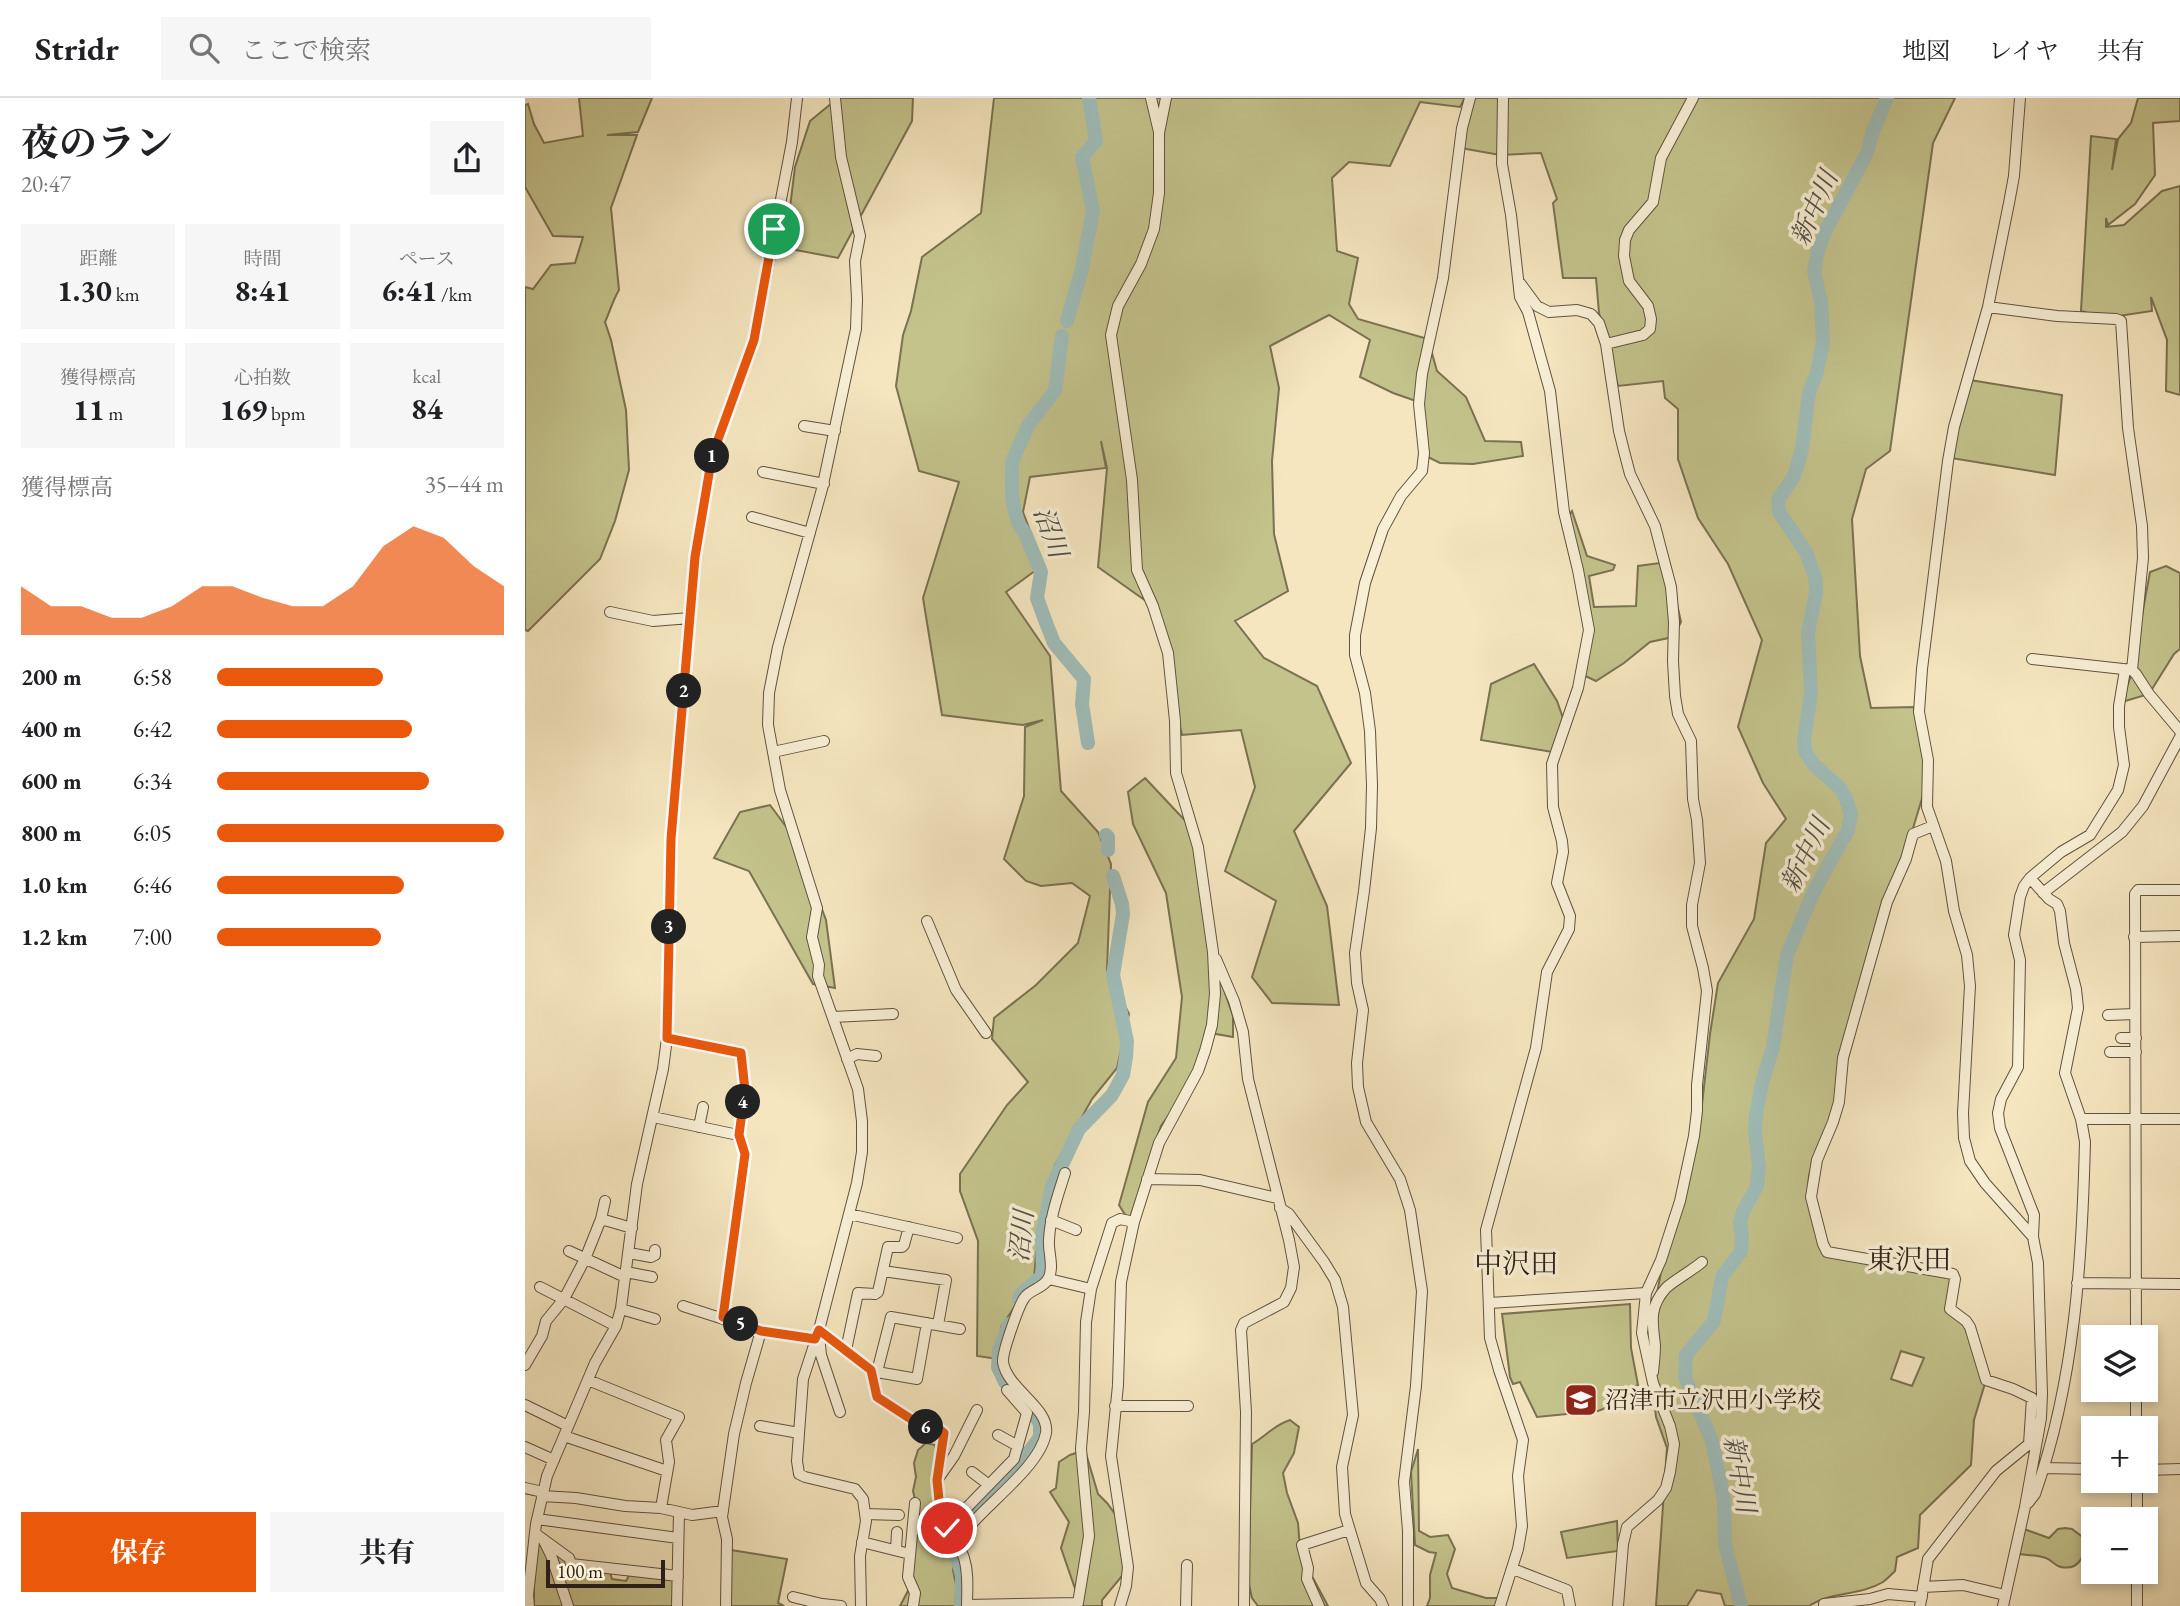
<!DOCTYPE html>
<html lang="ja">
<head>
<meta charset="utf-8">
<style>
	:root { --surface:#fff; --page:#f6f6f6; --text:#202124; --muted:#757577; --line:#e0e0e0; --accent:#ea580c }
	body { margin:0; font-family:"EB Garamond","Noto Serif JP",serif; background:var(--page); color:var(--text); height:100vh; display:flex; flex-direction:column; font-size:26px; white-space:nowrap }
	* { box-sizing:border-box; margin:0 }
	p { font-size:23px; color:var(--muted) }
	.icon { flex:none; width:38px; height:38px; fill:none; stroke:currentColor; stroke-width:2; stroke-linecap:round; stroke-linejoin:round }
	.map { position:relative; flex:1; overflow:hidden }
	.drawer { display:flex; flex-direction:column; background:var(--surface); width:525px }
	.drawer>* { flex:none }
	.fabs { position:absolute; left:1556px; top:1227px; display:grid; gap:14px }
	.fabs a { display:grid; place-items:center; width:77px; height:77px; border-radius:0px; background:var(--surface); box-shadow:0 4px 10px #0003; font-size:35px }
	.scale { position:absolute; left:21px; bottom:18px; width:119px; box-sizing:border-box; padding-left:7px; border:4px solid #2f2117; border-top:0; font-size:19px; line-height:24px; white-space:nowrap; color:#2f2117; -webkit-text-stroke:5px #f8efd5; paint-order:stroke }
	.pin { position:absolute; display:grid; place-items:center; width:60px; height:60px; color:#fff; margin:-30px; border:4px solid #fff; border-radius:50%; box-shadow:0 2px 7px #0007 }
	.km { position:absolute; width:35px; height:35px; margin:-18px; border-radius:50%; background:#222; color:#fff; font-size:19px; line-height:35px; text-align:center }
	.round { display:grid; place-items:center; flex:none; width:74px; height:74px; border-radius:0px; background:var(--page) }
	.head { display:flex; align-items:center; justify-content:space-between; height:119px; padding:0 21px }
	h1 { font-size:38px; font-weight:700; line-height:52px }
	.metrics { display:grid; grid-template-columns:repeat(3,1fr); gap:10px; height:119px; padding:7px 21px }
	.metrics div { display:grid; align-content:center; border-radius:0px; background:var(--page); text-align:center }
	.metrics b { font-size:30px; font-weight:700 }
	.metrics small { font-size:19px; font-weight:400 }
	.metrics p { font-size:19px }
	.chart { height:196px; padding:14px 21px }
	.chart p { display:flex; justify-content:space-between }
	.chart svg { width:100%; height:126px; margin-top:7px; fill:var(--accent); opacity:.7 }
	.action { display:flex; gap:14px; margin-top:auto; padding:14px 21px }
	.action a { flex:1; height:80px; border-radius:0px; background:var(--accent); color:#fff; font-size:28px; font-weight:700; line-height:80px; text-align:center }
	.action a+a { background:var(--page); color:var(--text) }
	ul { padding:0 21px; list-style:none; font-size:23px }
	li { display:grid; grid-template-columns:112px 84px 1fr; align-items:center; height:52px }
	li i { height:18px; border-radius:9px; background:var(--accent) }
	header { display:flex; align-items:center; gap:42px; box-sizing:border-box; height:98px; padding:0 35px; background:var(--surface); border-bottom:2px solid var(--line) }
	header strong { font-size:33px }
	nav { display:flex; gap:38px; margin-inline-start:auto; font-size:24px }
	.search { width:490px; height:63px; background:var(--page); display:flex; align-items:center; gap:18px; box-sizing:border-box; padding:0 24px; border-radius:0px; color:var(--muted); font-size:26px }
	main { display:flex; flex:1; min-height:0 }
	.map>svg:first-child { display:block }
</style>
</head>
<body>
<header>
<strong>Stridr</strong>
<div class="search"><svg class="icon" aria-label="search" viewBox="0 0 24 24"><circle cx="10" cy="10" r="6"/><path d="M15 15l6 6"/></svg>ここで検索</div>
<nav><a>地図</a><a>レイヤ</a><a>共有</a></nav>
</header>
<main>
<section class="drawer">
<div class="head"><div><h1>夜のラン</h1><p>20:47</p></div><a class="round"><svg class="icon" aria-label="share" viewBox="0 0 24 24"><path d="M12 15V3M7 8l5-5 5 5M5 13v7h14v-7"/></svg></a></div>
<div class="metrics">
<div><p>距離</p><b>1.30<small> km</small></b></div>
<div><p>時間</p><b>8:41</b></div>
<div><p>ペース</p><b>6:41<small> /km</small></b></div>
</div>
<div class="metrics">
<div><p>獲得標高</p><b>11<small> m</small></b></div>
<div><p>心拍数</p><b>169<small> bpm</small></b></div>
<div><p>kcal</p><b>84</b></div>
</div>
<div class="chart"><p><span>獲得標高</span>35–44 m</p>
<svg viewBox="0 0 160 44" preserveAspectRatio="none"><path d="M0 44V27L10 34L20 34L30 38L40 38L50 34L60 27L70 27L80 31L90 34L100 34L110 27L120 13L130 6L140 10L150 20L160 27V44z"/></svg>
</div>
<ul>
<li><b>200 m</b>6:58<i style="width:58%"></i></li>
<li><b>400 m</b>6:42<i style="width:68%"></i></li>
<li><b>600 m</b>6:34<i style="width:74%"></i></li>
<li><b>800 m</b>6:05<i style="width:100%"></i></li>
<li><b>1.0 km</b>6:46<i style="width:65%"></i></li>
<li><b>1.2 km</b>7:00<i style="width:57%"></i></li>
</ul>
<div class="action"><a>保存</a><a>共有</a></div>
</section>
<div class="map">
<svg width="1655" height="1508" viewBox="0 0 1655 1508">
	<rect width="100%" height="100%" fill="#f5e6bf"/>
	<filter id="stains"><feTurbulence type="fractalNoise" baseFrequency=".00286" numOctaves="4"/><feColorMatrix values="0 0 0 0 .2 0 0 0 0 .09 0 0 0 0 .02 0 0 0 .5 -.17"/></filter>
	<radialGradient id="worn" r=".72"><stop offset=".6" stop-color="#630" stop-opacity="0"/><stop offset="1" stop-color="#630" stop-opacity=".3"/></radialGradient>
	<path fill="#c4c38c" stroke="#7a7252" stroke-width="2" fill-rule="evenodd" d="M54,0h73l-14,34 -31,3h30l-26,73 8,82c-6,10 -9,21 -14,32l6,18 15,70 3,60 -14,51 -15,38 -72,72 -3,-1v-343l8,2 18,-24 24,-2 8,-26 -30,-1 -28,-49v-82l3,-1 6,20 10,19 39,-7z
		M313,0h75l-1,23 -74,137 -53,-10 10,-81 15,-46z
		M469,0h471l-5,9 -40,-5 -30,64 -41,-4 -17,16 5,73 21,7 -9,46 9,15 70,20 9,32 29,26 19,44 36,1 2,14 -50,8 -33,-1 -14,-7 -7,-54 -26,-9 -33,-16 10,-37 -41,-25 -59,31 9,42 -7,73 2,73 14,57 -53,30 29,37 53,28 34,77 -57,68 33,75 12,99 -67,-2 -20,-26 24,-76 -51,-30 30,-84 -14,-57 -59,5 -29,-129 -55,-39 9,-99 -6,-27 5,27 -76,9 -7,35 20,53 -37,27 44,64 11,135 37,41 13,32 -4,106 22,44 -12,54 -25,31 -37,66 -19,89 -2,24 -33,49 -3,32 -21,-3 1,-115 -18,-50v-17l47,-69 21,-23 -36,-43 2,-21 42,-33 42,-42 12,-47 -18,-13 -31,3 -15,-5 -22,-22 20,-63 1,-69 18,-7 -20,5 -81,-10 -19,-117 36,-116 -40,-11 -23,-85 7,-51 8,-24 11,-54 59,-44z
		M950,0h480l-22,45 -43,308 -24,18 -14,50 8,137 11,52 43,-1 13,75 -82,271 -6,49 -30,73 -1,20 18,60 127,19 -1,34 14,13 20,59 -12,40 -3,45 -51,50 -2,33 -21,9 -2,14c-4,4 -8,8 -12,11 -23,14 -52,9 -74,24h-84l-4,-12 -24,-4 -10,16h-31l11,-158 -11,-31 -8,-68 -1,-39 8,-6 6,-32 38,-141 11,-97 8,-51 36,-64 12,-76 20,-24 -23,-36 -25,-56 24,-87 -34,-76 -30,-46 -20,-59v-50l-13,-11 -2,-17 -45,5 -19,-73 -3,-35h-33l-10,-75 4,-4 -16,-46 -41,2 -45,-8zM1376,1253l23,7 -12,28 -21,-7z
		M1613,0h42v23l-27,2 2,52 -20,29 -27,21 -2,-7v9l18,-2 38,-34 18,-5v209l-14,-4 1,-51 -16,-43 1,14 -47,7 -24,-7 10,-175 25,3 -4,31 6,-31 13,-16z
		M1445,282l92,15 -7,80 -104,-17z
		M1047,413l15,45 28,9 -2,5 -24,6 5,31 42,-1 2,-40 22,-3 11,14 10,45 -8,15 -23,5 -26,21 -28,18 -13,-6 6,-45 -23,-111z
		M1641,468l14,7v76l-6,5 -25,40 -27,8 9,-27 19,-103z
		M1009,566l23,37 7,20 -12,31 -71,-12 10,-56z
		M620,680l48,51 20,129 20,58v21l-23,-4 -6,34 -43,59 -32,95 -10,-16 29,-103 28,-44 6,-61 -16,-104 -33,-69 -5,-32z
		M245,707l26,35 30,80 9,68 -22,-4 -64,-113 -35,-13 26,-46z
		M1105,1206l1,44 7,37 -31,14 1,8 -10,4 -61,6 -17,-35 -7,2 -3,-7 -8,-63z
		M765,1322l9,7 -5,26 -11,20 4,20 11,30 3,38 12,17 15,28h-70l-6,-8 -4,-18 4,-136c14,-8 22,-19 38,-24z
		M401,1345l9,2 3,13 5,61 6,23 6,11 -2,17 4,20 -2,16h-55l11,-21 -2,-39 12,-22 -8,-33 3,-14 -2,-14 4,-13z
		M893,1351l1,82 11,6 18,-2 7,14 -8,25 5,14 34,10h12l-1,8h-70l3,-8v-23l6,-22 -7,-1 -14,-7 -4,-73z
		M560,1352l13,44 9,9 13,18 7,49 -25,30v6h-21l-20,-58 8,-26 -19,-30 6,-4 3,-26 11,-7z
		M1092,1423l1,30 -51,7 -6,-26z
		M1540,1430l7,1 12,9c3,15 -4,33 -23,29 -6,-1 -9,-7 -15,-9 -8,-3 -19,-3 -28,-4l6,-25 25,9 9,-9z
		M13,1437l33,29 38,5 3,10 14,2 5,-9 46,3 -1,31h-142v-22z
		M206,1452l56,9 -9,44 6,3h-56z"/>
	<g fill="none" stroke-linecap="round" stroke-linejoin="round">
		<path stroke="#9fbdba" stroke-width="14" d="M542,223l15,-52 11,-58 -11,-54 14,-16 -7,-43
			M537,238l-7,55 -26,33 -12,26 -5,12v32l2,15 5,16 6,8 16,39 -4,26 8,22 9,23 30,36 -2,25 6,39
			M581,737l2,2v13
			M494,1201l3,-6 21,-18 -1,-39 10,-50 27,-57 33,-34 11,-20 3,-18 1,-16 -14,-66 10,-61 -1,-10 -9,-28
			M436,1508l1,-30 -8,-29 1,-17 11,-16 42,-33 32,-44v-13l-4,-8 -31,-34 -7,-15 1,-16 10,-27
			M1216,1508l-16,-62 -1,-44 -12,-59 -27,-64 1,-22 28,-34 8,-44 19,-26 1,-13 -2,-15 3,-11 14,-26 2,-19 -4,-35 1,-18 6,-31 11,-36 14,-92 27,-64 34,-61 3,-16 -5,-15 -6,-11 -27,-24 -8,-13 -1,-11 7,-47 -3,-61 8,-39 -1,-16 -9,-25 -27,-40 -1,-12 16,-24 8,-27 7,-56 8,-21 6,-30 -2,-40 -7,-31 4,-21 7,-18 42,-79 6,-22 14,-33"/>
		<defs>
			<path id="minor" d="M310,0l6,59 19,79 -5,25 2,38 -1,30 -34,160 -44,158 -9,46 -1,32 12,65 37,118 -5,29 7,28 -1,11 40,113 4,32v31l-5,31 -38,147 -16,49 -6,82 2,13 6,3 50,12 8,10 3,22 -6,35 1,50
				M626,0l8,34
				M995,185l17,23 12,6 28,-2 14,4 8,9 7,21 13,87 6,24 5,19 25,52 16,61 3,35 -1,39 2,35 3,18 13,27 2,58 4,21 3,43 -8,42v21l11,42 4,23 -10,94v26l-3,25 -14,65 -19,59 -15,33 -4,40 11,50 17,43 4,18 -4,28 -4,16 -8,12 -31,27 -4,17 -5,62
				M1463,209l69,9 59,3 5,2 7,107 14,98 1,32 -11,112
				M1081,246l37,-9 7,-6 1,-10 -3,-13 -19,-25 -5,-25 1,-16 4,-10 24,-28 8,-44 32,-60
				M279,328l31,5
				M238,374l61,12
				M227,419l58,16
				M85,514l43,9 37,-3
				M1507,561l100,11 4,4 13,20 31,37
				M248,654l51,-11
				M1408,728l-20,8 -7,25 -19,43 -44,156 -4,44 -6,20 -16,38 -6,37 12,47 4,8 126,22 2,5 -5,30 16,12 4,6 16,53 27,9 19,9 -3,46
				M1518,795l79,-61 21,-26 37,-69
				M402,823l29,69 30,43
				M1609,839l46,-1
				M691,861l18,42 9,31 5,47 41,161 5,27 -3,21 -7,14 -40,21 -3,7 5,82 -2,194
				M1583,917l27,-1
				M308,919l60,-3
				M142,940l74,15 4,37 -7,45 7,19 -22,163
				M1596,940h15
				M1585,954h26
				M322,961l10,-5 19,2
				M128,1019l85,18
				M1556,1021h99
				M174,1029l4,-20
				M622,1081l53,1 77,18
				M755,1110l9,6 35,48 11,18 8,27 10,108 -11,52 3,47 21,69 14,16 3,7
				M324,1116l108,24
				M76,1121l31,9
				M526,1122l25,10
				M1508,1139l1,-22 -34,-87 -2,-15 3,-14 17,-32 2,-107 -6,-25 6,-38 4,-11 6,-8 31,-26 29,-17 28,-45 6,-25 -5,-38v-21l6,-36
				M44,1153l56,26
				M104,1155l22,4 4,-2v-5
				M358,1173l63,9 -8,45
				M101,1174l26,5
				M524,1181l42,10 21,-66 8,-4 14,3
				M1552,1185l103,1
				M15,1189l76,39
				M964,1205l157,-10
				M158,1208l78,25 54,8
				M96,1211l34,10
				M294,1232l52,40 6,27 43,28 19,4 5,4v6c-4,24 -9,46 -4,70 4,19 18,31 24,49 5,16 3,32 3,48
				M294,1237l2,20 19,57
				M1611,1239l-1,-443 3,-4h42
				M321,1252l12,-57 17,1 3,-2 10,-45h14l2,-2 5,-18
				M0,1267l17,-29 4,-15 18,-22 21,-40 16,-40 4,-18
				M352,1274l40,7 10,-56
				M1128,1274c1,-9 2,-18 2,-27 -3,-24 -6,-38 11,-57 7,-7 27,-18 36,-26
				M348,1278l4,-4 14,-55 69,12
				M63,1282l91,37 -13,23 3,22 -8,46
				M1611,1292v38
				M0,1307l43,21
				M590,1308h73
				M235,1328l39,7
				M473,1337l20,11
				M39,1338l103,35
				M0,1349l29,13
				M1519,1370l49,1
				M1620,1372l35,-1
				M447,1374l17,13
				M415,1378l14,-20 23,-46
				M1612,1382v39
				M0,1390l18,4
				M17,1398l34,2 49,8 36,2 31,7 31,-4
				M1503,1405l7,-9c40,-113 47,-233 50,-352l-4,-23 -16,-46 13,-65 -2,-19 -12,-46 -4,-32 -3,-7 -8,-5 -19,-21
				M340,1416l34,1
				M12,1421l141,19
				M422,1430l67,-69 13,-46 -20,-23
				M11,1436l33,24 2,6 107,12
				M19,1443l7,14 17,51
				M337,1444l48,12
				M433,1447c3,-6 7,-13 11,-18 20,-25 71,-61 77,-94 4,-25 -39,-44 -43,-71 -1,-9 16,-58 22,-65 6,-8 20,-9 24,-20 5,-11 -1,-25 0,-37 1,-23 9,-45 16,-67
				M371,1452l1,-18
				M988,1471l54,21 3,16
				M1612,1474v34
				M1398,1489l40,-2 42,10
				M268,1499l29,7 19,2
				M442,1507l111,-2 11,-67 -8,-87 3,-37 2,-90 5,-33
				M4,1508l-1,-11 8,-71 11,-48 48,-113 21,-37 5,-18 16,-124 26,-115 4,-31 4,-199 24,-282 17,-101 42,-116 38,-198 5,-44
				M152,1508l2,-93
				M201,1508l1,-67 -5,-22 12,-83 12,-51 15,-52
				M388,1508l2,-13 -7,-16 7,-74
				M595,1508l6,-20 2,-19 -17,-111 7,-71 3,-103 13,-60 25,-79 39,-72 7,-20 7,-26 3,-31 -2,-42 -15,-105 -22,-74 -1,-52 -7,-68 -15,-47 -16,-36 -5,-90 -21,-145 7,-29 23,-42 13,-35 5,-36v-60l7,-35
				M661,1508l1,-41
				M794,1508l-12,-27 1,-11 -6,-23 47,-15
				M883,1508v-75l-4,-49 12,-96 6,-95 -12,-81 -10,-31 -34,-57 -8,-35 -1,-24 6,-53 -6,-27 -2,-30 9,-62 7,-63 1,-43 -2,-54 -5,-38 -10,-38v-20l10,-52 18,-54 18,-33 21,-25 2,-18 -5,-49 3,-30 21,-96 19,-150 8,-30
				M975,1508l18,-57 4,-23 -4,-50 5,-36 -24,-70 -9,-32 -4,-108 50,-182 11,-76 22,-43 1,-13 -13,-33 6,-31 -1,-11 -9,-34 -1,-43 26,-76 11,-58 -11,-60 -14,-58 -14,-121 -22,-79 -8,-15 -9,-82 -9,-51 1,-66
				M1299,1508v-2l46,-5 18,-5 34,3
				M1395,1508l8,-47 68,-88 33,-27h5
				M1478,1508l22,-99 16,-89 1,-24 -4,-131 -5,-26 -48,-54 -15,-22 -6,-23 -1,-25 7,-127 -3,-31 -13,-44 -8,-50 -19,-54 1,-47 -9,-48 3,-43 26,-208 6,-34 34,-120 21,-104 5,-27 6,-78"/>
		</defs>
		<use href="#minor" stroke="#605241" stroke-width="12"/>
		<use href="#minor" stroke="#f8efd5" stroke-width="10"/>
	</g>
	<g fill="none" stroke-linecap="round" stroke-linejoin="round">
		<defs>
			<path id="route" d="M249,131l-20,111 -42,116 -17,101 -24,282 -4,199 74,15 4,37 -6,45 6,19 -22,163 38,14 54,8 4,-9 52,40 6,27 43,28 19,4 5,4 -7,47 3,30 7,18"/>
		</defs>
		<use href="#route" stroke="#fff" stroke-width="14"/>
		<use href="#route" stroke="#ea580c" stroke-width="9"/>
	</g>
	<defs>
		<symbol id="school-square" viewBox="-11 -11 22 22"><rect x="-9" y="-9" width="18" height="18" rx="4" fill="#8f2418" stroke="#f8efd5"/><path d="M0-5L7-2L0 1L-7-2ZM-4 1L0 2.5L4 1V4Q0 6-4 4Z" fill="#fff"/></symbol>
	</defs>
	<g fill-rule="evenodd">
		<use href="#school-square" x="1037" y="1283" width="38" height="38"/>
	</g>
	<g text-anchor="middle" stroke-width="7" stroke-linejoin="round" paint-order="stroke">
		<g font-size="24" fill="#2f2117" stroke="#f8efd5" text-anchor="start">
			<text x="1080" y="1310">沼津市立沢田小学校</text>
		</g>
		<g font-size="26" font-style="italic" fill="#515048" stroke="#f8efd5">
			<text transform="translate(1289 110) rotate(-66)" y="9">新中川</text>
			<text transform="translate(526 434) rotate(70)" y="9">沼川</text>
			<text transform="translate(1280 757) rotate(-64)" y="9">新中川</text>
			<text transform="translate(496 1138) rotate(-84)" y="9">沼川</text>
			<text transform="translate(1215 1376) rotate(80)" y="9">新中川</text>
		</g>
		<g font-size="28" fill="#2f2117" stroke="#f8efd5">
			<text x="1384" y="1171">東沢田</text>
			<text x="991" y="1175">中沢田</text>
		</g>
	</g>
	<rect width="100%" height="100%" filter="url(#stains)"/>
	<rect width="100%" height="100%" fill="url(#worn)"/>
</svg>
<div class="fabs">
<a><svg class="icon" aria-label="layers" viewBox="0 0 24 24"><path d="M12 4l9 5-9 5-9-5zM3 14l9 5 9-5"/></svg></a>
<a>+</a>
<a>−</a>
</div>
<div class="scale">100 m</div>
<div class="pin" style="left:249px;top:131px;background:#1e9e55"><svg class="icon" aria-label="arrive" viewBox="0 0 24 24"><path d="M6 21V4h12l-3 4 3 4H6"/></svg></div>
<div class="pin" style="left:422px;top:1430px;background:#d93025"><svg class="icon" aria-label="check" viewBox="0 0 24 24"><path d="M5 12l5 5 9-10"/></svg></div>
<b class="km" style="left:187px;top:358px">1</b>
<b class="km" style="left:159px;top:593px">2</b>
<b class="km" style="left:144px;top:829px">3</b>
<b class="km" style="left:218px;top:1004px">4</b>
<b class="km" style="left:216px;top:1226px">5</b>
<b class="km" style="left:401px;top:1329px">6</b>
</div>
</main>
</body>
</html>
